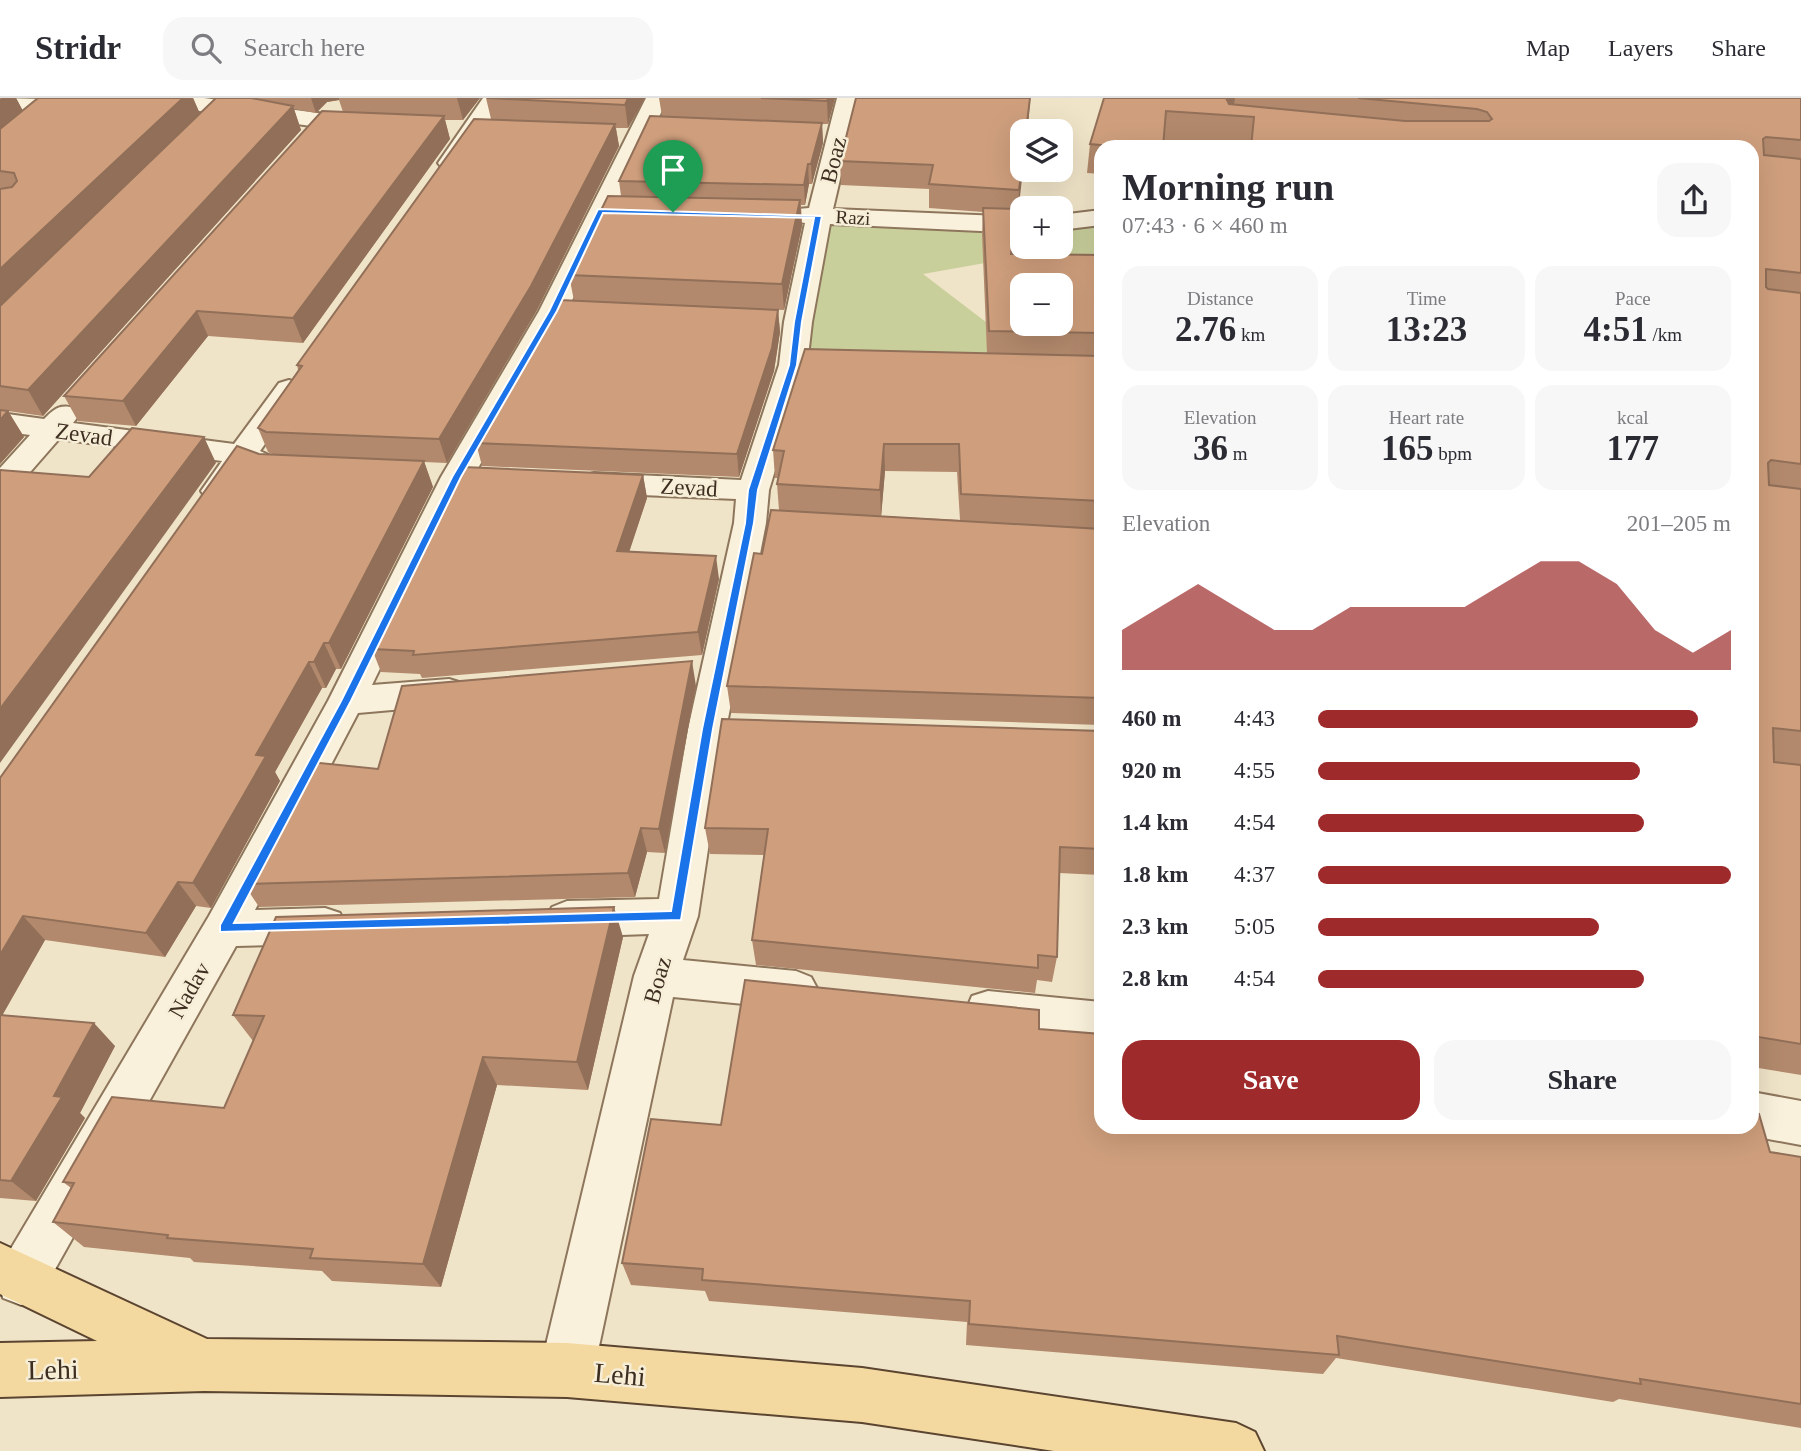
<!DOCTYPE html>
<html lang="en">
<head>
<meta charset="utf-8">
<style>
	:root { --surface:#fff; --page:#f7f7f7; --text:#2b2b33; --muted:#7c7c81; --line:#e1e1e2; --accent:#9e2a2b }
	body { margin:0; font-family:Georgia,serif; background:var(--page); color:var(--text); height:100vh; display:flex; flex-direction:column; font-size:26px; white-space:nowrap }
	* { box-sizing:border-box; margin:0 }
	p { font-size:23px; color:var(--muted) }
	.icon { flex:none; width:38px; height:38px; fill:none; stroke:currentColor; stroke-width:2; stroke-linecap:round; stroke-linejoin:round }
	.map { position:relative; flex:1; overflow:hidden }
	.sheet { position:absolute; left:1094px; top:42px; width:665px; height:994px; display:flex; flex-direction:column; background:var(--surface); border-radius:21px; box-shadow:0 7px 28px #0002 }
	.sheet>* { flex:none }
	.controls { position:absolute; left:1010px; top:21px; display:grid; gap:14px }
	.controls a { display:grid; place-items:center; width:63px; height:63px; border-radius:14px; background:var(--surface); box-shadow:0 7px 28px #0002; font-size:35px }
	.pin { position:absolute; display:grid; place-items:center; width:60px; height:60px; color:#fff; margin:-72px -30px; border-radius:50% 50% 50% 0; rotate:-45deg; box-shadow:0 0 7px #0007 }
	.pin .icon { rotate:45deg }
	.round { display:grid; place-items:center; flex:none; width:74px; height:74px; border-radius:21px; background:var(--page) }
	.summary { display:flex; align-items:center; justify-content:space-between; height:119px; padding:0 28px }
	h1 { font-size:38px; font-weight:700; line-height:52px }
	.figures { display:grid; grid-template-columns:repeat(3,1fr); gap:10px; height:119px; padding:7px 28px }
	.figures div { display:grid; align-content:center; border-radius:18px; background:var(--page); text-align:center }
	.figures b { font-size:35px; font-weight:700 }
	.figures small { font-size:19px; font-weight:400 }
	.figures p { font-size:19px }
	.chart { height:196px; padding:14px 28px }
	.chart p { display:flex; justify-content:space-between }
	.chart svg { width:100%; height:126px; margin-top:7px; fill:var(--accent); opacity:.7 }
	.primary-button { display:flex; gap:14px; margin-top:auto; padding:14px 28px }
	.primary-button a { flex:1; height:80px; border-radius:21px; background:var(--accent); color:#fff; font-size:28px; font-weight:700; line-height:80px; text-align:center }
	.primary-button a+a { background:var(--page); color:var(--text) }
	ul { padding:0 28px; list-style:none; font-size:23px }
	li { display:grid; grid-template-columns:112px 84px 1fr; align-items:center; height:52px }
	li i { height:18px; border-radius:9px; background:var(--accent) }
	header { display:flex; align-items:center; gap:42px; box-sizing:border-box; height:98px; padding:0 35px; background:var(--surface); border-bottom:2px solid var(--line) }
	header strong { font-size:33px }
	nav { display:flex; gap:38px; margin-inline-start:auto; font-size:24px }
	.search { width:490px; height:63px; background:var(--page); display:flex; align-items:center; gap:18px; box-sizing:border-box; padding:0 24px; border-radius:21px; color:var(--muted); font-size:26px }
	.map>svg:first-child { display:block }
</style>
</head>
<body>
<header>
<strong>Stridr</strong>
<div class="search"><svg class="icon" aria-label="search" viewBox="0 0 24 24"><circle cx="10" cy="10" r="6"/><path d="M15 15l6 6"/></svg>Search here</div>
<nav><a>Map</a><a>Layers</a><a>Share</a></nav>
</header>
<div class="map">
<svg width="1801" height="1353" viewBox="0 0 1801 1353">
	<rect width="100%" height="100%" fill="#f0e4c8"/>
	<path fill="#c9cf9b" d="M1101,123v46l-116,-4 -62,11 110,84 -225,-3 21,-129 193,5v16h38l1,-19z"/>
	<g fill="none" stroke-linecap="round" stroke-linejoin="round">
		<defs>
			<path id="street" d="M0,0l82,2 8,2 3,5 -3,5 -8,2 -82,-4z
				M138,0h66l159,21 8,2 3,5 -3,5 -8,2 -163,-22 -55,-1 -8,-2 -3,-5z
				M483,0h22l-47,70h-16l-4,-5z
				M646,0h22l-101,213 -94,166 -101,208 77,-6 13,4 5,9 -5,9 -13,4 -91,8 -103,197 70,-2 15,5 6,13 -6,13 -15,5 -89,2 -197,352 -18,7 -18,-7c-3,-11 -3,-25 0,-36l206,-346 119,-215 113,-224 98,-166z
				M837,0h22l-26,111 189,8v16l-192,-9 -18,98 -5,43 -38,125 -3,33 -40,206 -28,187 -15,44 113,11 15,6 7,13 -7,13 -15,6 -123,-12 -79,373 -8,19 -19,8 -19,-8 -8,-19 94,-394 15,-42 -82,3 -15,-6 -6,-12 6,-12 15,-6 92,-2 29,-170 46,-206 2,-24 -142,-6 -11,-3 -5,-7 5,-7 11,-3 147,7 38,-115 5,-43 21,-99 -19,-3 -3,-5 3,-5 23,-2z
				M1221,0h22v49h-24z
				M1101,112v15l-41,5v-15z
				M289,282l10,3 5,6 -44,62 13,6 4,7 -4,7 -11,3 -14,-5 -20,29 -11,3 -11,-3 -5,-7 21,-30 -163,-22 -48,55 -11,3v-29l30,-33 -30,-4v-18l44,6c11,-11 16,-15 31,-11l5,6 -7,9 161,21 45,-61z
				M988,893l113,11v40l-113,-13 -16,-5 -6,-14 6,-14z
				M1752,994l49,9v44l-49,-9 -17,-7 -1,-2h18z"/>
			<path id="primary" d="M0,1145l207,96 360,4 295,25 374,55 19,9 9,19h-210l-192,-29 -295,-25 -363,-6 -204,6v-54l97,-2 -97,-47z"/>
		</defs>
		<use href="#street" stroke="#8d765c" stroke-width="4"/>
		<use href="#primary" stroke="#5b4430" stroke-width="4"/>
		<use href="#street" fill="#faf1dc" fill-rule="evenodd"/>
		<use href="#primary" fill="#f3d9a0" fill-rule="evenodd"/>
	</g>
	<path fill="#b2896c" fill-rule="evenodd" d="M0,0h16l7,13 170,-13 7,16 16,-16h264l-17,22h-18l5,19 -147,204 -95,-7 -72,90 -58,-5 -14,-25 279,-284 -4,-12 -12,2 -11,11 -22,-4 7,21 -258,286 -35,-5 16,26 -24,27z
		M486,0h159l-17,30h-12l3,18 -82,164 -90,153 -23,-1 9,25 -92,182h-5l-10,19h-4l-47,84 5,9 -69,127 -15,-2 -31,51 -120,-17 -43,76 113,30 -35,67 5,5 -49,83 -36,-3v-421l259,-323 15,1 -6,-3 -10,-24 40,-58 -1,-5 194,-246z
		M659,0h176l-7,26h-6l1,19 -11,41h-3l-4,21h-4l1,21 -18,84 -73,-3 67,3 2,22 -6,39 -35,106 -257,-11 -6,-23 98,-142 -5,-26 52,-79 -2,-15 43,-65z
		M1104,0h697v977l-49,-8v-920h-504l1,-2 -86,-5v7h-62v27l-14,-1 3,-29z
		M840,63l182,9 -9,84 88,1v470l-370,-12 -4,-27 35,-132 17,-44 -2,-26 1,-6h-3l-2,-28 214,-97 -5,-119 1,-22 -54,-4v-19l-88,-4zM885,373l72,1 3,48 -79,-4z
		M643,377l4,23 -18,53 90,28 -17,76 -280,23 -2,-4 -39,-2 -9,-23z
		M696,588l-31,167 -18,-1 -12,45 -376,10 -15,-23 134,-115z
		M1101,633v144l-42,-2 -2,84 -5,25 -15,-2 -2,13 -279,-28 -4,-25 12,-85 -54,-1 -5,-26z
		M623,839l-35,153 -91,-5 -56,202 -109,-6 -10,-10 -128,-9 -4,-4 -106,-11 -31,-25 18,-34 -8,-6 161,-74 29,-67 -20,-26z
		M1039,931l762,128v271l-182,-29 -6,3 -277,-44 -13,16 -357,-29 1,-23 -258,-21 -4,-10 -74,-6 -9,-22 99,-138z"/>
	<path fill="#916f58" d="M2,0h14l8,15 -24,20v-34z
		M183,0h10l7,16 -200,194v-39z
		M311,0h28v2l-12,2 -11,11z
		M457,0h23l-17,22z
		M628,0h17l-17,30 -3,-23z
		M828,0h7l-7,26 -1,-23z
		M1030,0l-2,33h-2z
		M1223,0h12l-3,16z
		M293,8l8,24 -258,286 -15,-26z
		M444,18l6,23 -147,204 -10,-25z
		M822,25l1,20 -11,41 -1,-20z
		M615,26l4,22 -82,164 -90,153 -8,-24z
		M808,66l1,20 -4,21 -1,-20z
		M1022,72h1l-5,44 1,-24z
		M800,102l2,26 -18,84 -2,-26z
		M1017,111l-2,26 -5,45 1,-26z
		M778,212l2,22 -6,39 -35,106 -2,-23z
		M197,213l11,25 -72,90 -13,-25z
		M8,313l16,26 -24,27v-44z
		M204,339l12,26 -216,300v-54z
		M884,346l1,27 -4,47 -1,-28z
		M424,363l9,26 -92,182 -12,-26z
		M643,377l4,23 -25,76 -5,-23z
		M716,458l3,23 -17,76 -4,-23z
		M324,545l12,26 -10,19 -12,-26z
		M692,563l4,25 -31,167 -6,-24z
		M309,564l13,26 -47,84 5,9 -69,127 -18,-25 63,-128z
		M641,730l6,24 -12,45 -7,-24z
		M178,784l18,24 -31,51 -19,-24z
		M614,809l9,30 -35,153 -11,-28z
		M23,818l22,24 -45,79v-64z
		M94,925l21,23 -35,67 5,5 -49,83 -25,-20 43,-85z
		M483,959l14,28 -56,202 -18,-23z"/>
	<path fill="#cf9f7d" stroke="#916f58" stroke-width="2" fill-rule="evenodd" d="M38,0h145l-183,171v-80l12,-2 5,-6 -3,-8 -14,-2v-42z
		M216,0h35l42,8 -265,284 -28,-4v-80z
		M487,0h141l-3,7z
		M761,0h67l-1,3z
		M856,0h174l-4,33h-4v37l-3,22 -90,-6 4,-19 -93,-4z
		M1104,0h122l3,6 176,17h84l3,-2 -5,-7 -10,-3 -119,-11h443v42l-35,-3 -3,2 1,16 37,4v114l-35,-4v18l2,2 33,4v171l-30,-4 -3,3 1,22 32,4v242l-28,-3 1,34 27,3v279l-49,-8v-889h-501l3,-30 -88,-6 -3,36h-41l-32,-3z
		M322,13l122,5 -151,202 -96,-7 -74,90 -59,-5z
		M650,18l172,7 -11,41h-3l-4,21 -185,-4z
		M474,21l141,5 -84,162 -92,153 -173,-7 -8,-4 44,-62 -5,-1z
		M608,98l192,4 -18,84 -213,-9z
		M983,110l34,1 -6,45 90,1v78l-112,-2zM1022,187h38v39h-38z
		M559,202l219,10 -6,38 -35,106 -261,-11z
		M805,251l296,7v145l-140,-7 -2,-50h-75l-4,46 -103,-6 7,-33 -11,-1z
		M0,312l8,1 -8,9z
		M132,330l72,9 -204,272v-239l89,7z
		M237,348l22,8 165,7 -95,182h-5l-10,19h-5l-53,93 10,1 -73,127 -15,-1 -32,51 -123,-17 -23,39v-177z
		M463,369l180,8 -26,76 99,5 -18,76 -285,23 1,-4 -42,-2z
		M771,412l330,19v169l-374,-12 27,-133 8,1z
		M692,563l-33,168 -18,-1 -13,45 -384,11 66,-122 68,7 24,-83z
		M722,621l379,12v118l-41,-2 -3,110 -19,-2v13l-286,-28 16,-111 -63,-1z
		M614,809l-37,155 -94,-5 -60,207 -113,-6 3,-9 -146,-11 1,-3 -115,-13 21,-39 -11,-1 49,-85 112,11 40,-92 -31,-1 43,-98z
		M745,882l294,30v19l62,5v93h651v-14l7,1 11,38 31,5v247l-161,-25 1,5 -304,-48 2,19 -370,-31 1,-23 -268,-21 1,-11 -81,-6 29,-144 70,6z
		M0,917l94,8 -40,73 8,1 -51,84 -11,-1z"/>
	<path fill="#1a73e8" stroke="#fff" stroke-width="2" fill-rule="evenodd" d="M598,111l224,7 -20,106 -5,43 -39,125 -4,33 -41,206 -32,191 -461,12v-7l121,-224 111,-224 97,-166zM603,115l211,5 -20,104 -5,43 -41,125 -3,33 -43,206 -31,182 -437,12 117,-222 110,-224 96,-166z"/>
	<g text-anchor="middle" stroke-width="5" stroke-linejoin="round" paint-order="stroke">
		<g font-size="19" fill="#3d2e20" stroke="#f7eed8">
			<text transform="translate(853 119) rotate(3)" y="7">Razi</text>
		</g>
		<g font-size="23" fill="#3d2e20" stroke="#f7eed8">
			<text transform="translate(833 62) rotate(-76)" y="8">Boaz</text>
			<text transform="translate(84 336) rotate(8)" y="8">Zevad</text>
			<text transform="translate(689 389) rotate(3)" y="8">Zevad</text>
			<text transform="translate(657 882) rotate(-74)" y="8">Boaz</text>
			<text transform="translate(189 892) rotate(-60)" y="8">Nadav</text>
		</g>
		<g font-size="28" fill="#3d2e20" stroke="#f7eed8">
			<text transform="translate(53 1271) rotate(-1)" y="10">Lehi</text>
			<text transform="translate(620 1276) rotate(5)" y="10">Lehi</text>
		</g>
	</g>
</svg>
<div class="controls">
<a><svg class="icon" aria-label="layers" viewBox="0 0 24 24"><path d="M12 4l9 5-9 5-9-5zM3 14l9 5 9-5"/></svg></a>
<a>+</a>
<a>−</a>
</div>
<div class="pin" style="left:673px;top:114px;background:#1e9e55"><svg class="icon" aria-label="arrive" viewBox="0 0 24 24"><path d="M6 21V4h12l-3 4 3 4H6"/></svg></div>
<section class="sheet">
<div class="summary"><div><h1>Morning run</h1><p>07:43 · 6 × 460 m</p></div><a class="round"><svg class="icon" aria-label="share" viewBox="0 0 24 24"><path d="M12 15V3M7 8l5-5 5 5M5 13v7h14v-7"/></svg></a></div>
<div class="figures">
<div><p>Distance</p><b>2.76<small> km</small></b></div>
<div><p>Time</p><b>13:23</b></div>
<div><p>Pace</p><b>4:51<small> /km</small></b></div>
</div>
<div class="figures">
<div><p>Elevation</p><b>36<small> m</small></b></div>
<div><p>Heart rate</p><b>165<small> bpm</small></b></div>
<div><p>kcal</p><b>177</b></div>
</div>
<div class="chart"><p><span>Elevation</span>201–205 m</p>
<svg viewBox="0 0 160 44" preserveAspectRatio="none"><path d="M0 44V30L10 22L20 14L30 22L40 30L50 30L60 22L70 22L80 22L90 22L100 14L110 6L120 6L130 14L140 30L150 38L160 30V44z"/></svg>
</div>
<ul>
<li><b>460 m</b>4:43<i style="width:92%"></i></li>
<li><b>920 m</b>4:55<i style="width:78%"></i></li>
<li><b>1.4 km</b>4:54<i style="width:79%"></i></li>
<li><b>1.8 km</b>4:37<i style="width:100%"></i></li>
<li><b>2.3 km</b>5:05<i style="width:68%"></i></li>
<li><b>2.8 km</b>4:54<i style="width:79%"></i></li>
</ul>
<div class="primary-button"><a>Save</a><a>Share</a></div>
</section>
</div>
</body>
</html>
